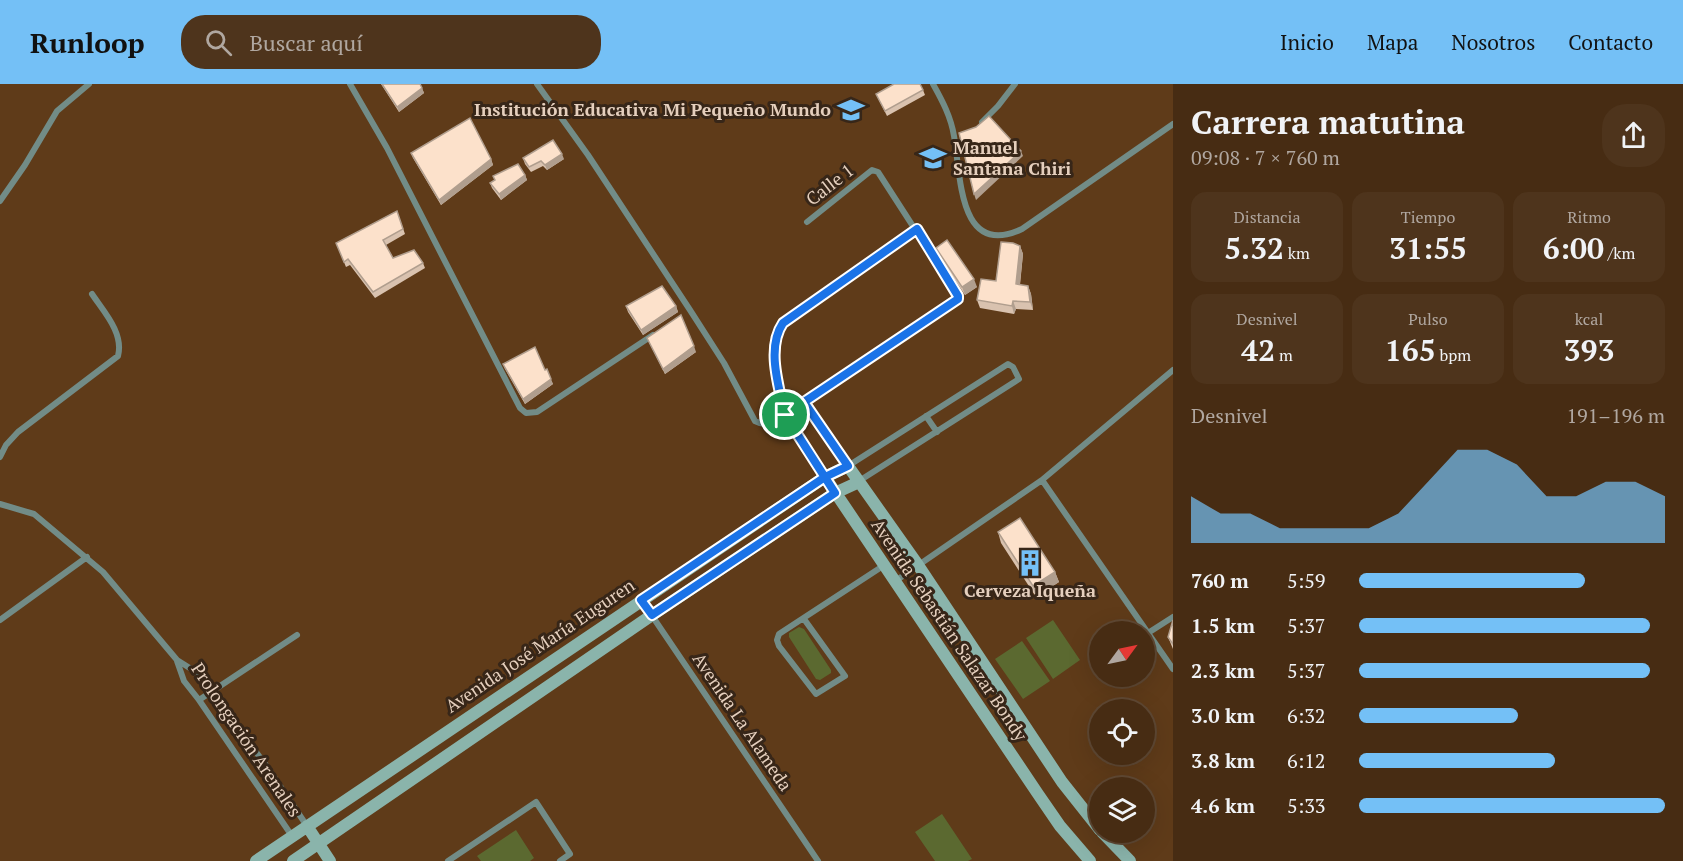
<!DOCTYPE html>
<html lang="es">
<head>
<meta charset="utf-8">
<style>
	:root { --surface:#472c13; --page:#4e341c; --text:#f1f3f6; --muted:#b0a7a0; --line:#5f4833; --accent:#74c0f6 }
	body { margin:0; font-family:"PT Serif",serif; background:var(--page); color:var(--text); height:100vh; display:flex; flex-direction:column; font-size:22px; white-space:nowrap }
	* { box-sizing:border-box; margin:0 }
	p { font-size:20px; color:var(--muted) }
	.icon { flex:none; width:33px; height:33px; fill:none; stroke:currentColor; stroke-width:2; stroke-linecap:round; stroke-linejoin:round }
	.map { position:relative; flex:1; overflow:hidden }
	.drawer { display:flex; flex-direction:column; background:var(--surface); width:510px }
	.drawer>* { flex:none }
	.needle { width:39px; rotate:57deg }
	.fabs { position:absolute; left:1089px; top:537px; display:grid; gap:12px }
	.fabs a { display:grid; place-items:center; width:66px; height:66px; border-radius:50%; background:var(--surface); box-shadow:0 6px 24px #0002,0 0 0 2px var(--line); font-size:30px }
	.pin { position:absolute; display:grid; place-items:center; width:51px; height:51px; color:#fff; margin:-26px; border:3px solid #fff; border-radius:50%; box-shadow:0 2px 6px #0007 }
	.round { display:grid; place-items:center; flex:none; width:63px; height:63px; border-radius:24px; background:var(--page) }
	.overview { display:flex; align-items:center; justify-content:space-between; height:102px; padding:0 18px }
	h1 { font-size:33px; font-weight:700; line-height:45px }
	.figures { display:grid; grid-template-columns:repeat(3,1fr); gap:9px; height:102px; padding:6px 18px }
	.figures div { display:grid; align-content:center; border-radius:15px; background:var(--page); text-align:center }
	.figures b { font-size:30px; font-weight:700 }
	.figures small { font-size:16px; font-weight:400 }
	.figures p { font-size:16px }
	.chart { height:168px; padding:12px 18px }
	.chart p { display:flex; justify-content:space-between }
	.chart svg { width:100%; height:108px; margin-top:6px; fill:var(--accent); opacity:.7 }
	ul { padding:0 18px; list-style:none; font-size:20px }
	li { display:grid; grid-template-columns:96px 72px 1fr; align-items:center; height:45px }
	li i { height:15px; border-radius:8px; background:var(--accent) }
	header { display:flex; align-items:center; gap:36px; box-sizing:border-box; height:84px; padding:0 30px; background:var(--accent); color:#111 }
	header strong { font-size:28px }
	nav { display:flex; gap:33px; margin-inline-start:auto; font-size:21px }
	.search { width:420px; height:54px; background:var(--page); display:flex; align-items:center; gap:15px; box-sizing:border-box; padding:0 21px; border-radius:24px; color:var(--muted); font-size:22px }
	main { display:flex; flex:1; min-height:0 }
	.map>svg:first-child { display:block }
</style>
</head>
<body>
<header>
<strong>Runloop</strong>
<div class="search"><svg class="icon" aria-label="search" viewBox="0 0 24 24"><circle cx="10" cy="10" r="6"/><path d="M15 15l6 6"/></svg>Buscar aquí</div>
<nav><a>Inicio</a><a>Mapa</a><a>Nosotros</a><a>Contacto</a></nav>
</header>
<main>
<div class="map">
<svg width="1173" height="777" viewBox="0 0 1173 777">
	<rect width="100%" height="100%" fill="#5f3b19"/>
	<path fill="#5b6930" d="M1053,536l27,40 -27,19 -27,-41z
		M799,543l5,2 27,41v3l-11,7 -4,-1 -27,-42v-4z
		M1022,557l28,40 -27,18 -28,-40z
		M942,730l30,45 -4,2h-33l-20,-29z
		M516,746l18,28 -4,3h-49l-4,-5z"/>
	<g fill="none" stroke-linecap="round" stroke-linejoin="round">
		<path stroke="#728c87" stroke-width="6" d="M350,0l37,64 133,260 6,5 11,-1 116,-77
			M537,0l51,71 102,155 34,53 31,58c11,6 17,1 27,-5l176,-117v-3l-80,-124 -6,-2 -65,52
			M933,0c9,16 18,33 21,52 7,39 4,123 68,93l151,-105
			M982,38l16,-16 17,-22
			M0,117l25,-36 32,-54 32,-27
			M804,318l44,64 160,-102 5,3 6,12 -160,102
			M926,332l11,16
			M0,373l6,-12 12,-13 100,-76c6,-23 -14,-44 -26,-62
			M825,393l-40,-62 -10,-53v-23l4,-10 9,-12 129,-88
			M1042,396l131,189
			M0,420l34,10 69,58 74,88 19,12 69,92 42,62
			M894,498l148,-102 131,-110
			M642,517l176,260
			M804,535l41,57 -29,18 -37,-48 -2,-6 2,-6 104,-68
			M0,536l87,-63
			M1148,549l25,-16
			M177,577l7,20 15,19 93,136
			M199,616l98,-65
			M448,777l88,-59 34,52 -10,7"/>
		<path stroke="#8ab4ab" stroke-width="12" d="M825,393l213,317 22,32 30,35
			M307,742l23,35
			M1102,748l28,29
			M256,777l569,-384 23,-11 70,99 144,217 38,48
			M293,777l359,-246 183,-122 24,-11"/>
	</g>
	<path fill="#d9c2af" d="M381,0h39l4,9 -25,19z
		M923,6l2,5 -38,21 -11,-22z
		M411,69l80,6 2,6 -52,40 -28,-47z
		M523,74l41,1 -17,11 -4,-4 -12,6 -6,-8z
		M525,91l2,5 -26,20 -9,-12 -2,-5 5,-2 -2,-5z
		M397,127l8,23 -19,11 7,13 30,5 2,5 -50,30 -25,-33 -4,2 -10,-24z
		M1020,162l3,8 -3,31 8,1 3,8 2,16 -17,-1 -2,5 -34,-6 -3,-8 19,-19z
		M936,164l41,39 -12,8 -26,-39z
		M626,222h50l2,6 -35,23 -15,-23z
		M647,254l49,14 -31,22z
		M503,280l42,6 8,14 -28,20 -20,-35z
		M998,448l57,40 4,10 -23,15 -35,-54z
		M1173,536v29l-5,-12z"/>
	<path fill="#b09e8e" d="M422,4l2,5 -25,19 -2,-5z
		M1021,67l2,5 -47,44 -2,-6z
		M562,70l2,5 -17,11 -2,-5z
		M491,75l2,6 -52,40 -2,-5z
		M525,91l2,5 -26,20 -2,-6z
		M1020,162l3,8 -4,38 -3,-8z
		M974,195l3,8 -12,8 -3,-8z
		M1028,202l3,8 2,16 -3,-8z
		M1013,217l3,8 -2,5 -2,-8z
		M676,222l2,6 -35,23 -2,-5z
		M694,262l2,6 -31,22 -2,-5z
		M551,295l2,5 -28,20 -2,-5z
		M1055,488l4,10 -23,15 -3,-11z"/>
	<path fill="#fce1cb" stroke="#b09e8e" stroke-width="1.5" d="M382,0h38l2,4 -25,19z
		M894,0h26l3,6 -38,21 -9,-17z
		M989,32l32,35 -47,43 -15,-61 17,-6z
		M470,34l21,41 -52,41 -28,-47z
		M553,56l9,14 -17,11 -4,-4 -12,6 -6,-9z
		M518,80l7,11 -26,19 -9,-11 5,-3 -2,-4z
		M397,127l6,18 -20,11 10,18 21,-8 9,13 -50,29 -25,-33 -4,3 -8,-19z
		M947,156l27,39 -12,8 -26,-39z
		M1001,158l12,1 7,3 -4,38 12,2 2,16 -17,-1 -1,5 -35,-6 4,-21 15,2z
		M662,202l14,20 -35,24 -15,-24z
		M681,231l13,31 -31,23 -16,-31z
		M535,263l10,23 2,-1 4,10 -28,20 -20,-35z
		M1020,434l35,54 -22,14 -35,-54z
		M1173,536v24l-5,-7z"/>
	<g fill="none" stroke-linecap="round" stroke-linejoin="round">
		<defs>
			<path id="route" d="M785,331l50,78 -183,122 -11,-15 184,-123 23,-11 -44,-64 154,-103v-3l-41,-67 -134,94c-17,25 -4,64 2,92"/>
		</defs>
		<use href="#route" stroke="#fff" stroke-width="12"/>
		<use href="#route" stroke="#1a73e8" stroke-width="8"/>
	</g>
	<defs>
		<symbol id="school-bare" viewBox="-9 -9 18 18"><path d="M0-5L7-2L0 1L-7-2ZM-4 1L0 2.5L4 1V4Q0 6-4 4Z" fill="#74c0f6" stroke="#372618" stroke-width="2.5" paint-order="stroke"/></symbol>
		<symbol id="building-bare" viewBox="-9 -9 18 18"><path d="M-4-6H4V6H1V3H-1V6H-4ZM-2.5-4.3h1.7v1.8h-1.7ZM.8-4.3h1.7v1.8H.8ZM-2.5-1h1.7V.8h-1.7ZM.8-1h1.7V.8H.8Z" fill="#74c0f6" stroke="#372618" stroke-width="2.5" paint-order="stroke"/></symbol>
	</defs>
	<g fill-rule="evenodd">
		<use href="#school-bare" x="832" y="7" width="38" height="38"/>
		<use href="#school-bare" x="914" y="55" width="38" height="38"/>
		<use href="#building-bare" x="1011" y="460" width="38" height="38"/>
	</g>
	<g text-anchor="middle" stroke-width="6" stroke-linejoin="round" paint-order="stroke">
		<g font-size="18" font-weight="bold" fill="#e5cfbd" stroke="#372618" text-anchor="end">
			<text x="831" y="32">Institución Educativa Mi Pequeño Mundo</text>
			<text x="953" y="70" text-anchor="start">Manuel<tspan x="953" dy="21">Santana Chiri</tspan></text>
			<text x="1030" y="513" text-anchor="middle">Cerveza Iqueña</text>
		</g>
		<g font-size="18" fill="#e5cfbd" stroke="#372618">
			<text transform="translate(830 101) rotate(-38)" y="6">Calle 1</text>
			<text transform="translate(949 546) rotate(56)" y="6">Avenida Sebastián Salazar Bondy</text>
			<text transform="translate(540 562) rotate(-34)" y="6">Avenida José María Euguren</text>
			<text transform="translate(742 638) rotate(56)" y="6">Avenida La Alameda</text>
			<text transform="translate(246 656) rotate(56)" y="6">Prolongación Arenales</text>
		</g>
	</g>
</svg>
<div class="fabs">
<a><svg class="needle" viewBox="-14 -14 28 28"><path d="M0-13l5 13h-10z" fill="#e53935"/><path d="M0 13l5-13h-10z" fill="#b0a7a0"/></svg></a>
<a><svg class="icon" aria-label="locate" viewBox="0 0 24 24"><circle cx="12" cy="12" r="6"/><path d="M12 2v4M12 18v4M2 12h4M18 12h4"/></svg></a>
<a><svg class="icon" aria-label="layers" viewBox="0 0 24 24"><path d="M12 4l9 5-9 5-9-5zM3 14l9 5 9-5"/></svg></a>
</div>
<div class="pin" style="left:785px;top:331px;background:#1e9e55"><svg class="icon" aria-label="arrive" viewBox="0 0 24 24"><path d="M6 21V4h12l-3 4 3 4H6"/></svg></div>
</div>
<section class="drawer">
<div class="overview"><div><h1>Carrera matutina</h1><p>09:08 · 7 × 760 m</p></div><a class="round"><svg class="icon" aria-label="share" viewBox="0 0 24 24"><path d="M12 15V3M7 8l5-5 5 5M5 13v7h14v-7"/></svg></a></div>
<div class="figures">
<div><p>Distancia</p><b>5.32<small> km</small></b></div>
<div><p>Tiempo</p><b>31:55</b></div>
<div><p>Ritmo</p><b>6:00<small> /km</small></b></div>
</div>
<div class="figures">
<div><p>Desnivel</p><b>42<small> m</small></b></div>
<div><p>Pulso</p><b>165<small> bpm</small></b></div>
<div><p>kcal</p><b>393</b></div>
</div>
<div class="chart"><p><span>Desnivel</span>191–196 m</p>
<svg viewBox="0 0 160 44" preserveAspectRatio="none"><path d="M0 44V25L10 32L20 32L30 38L40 38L50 38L60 38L70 32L80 19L90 6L100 6L110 12L120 25L130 25L140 19L150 19L160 25V44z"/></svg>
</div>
<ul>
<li><b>760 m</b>5:59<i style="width:74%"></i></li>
<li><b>1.5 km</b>5:37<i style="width:95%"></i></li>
<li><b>2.3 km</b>5:37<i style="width:95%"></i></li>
<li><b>3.0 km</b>6:32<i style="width:52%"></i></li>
<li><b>3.8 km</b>6:12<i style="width:64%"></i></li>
<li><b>4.6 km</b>5:33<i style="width:100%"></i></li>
</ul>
</section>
</main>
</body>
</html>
